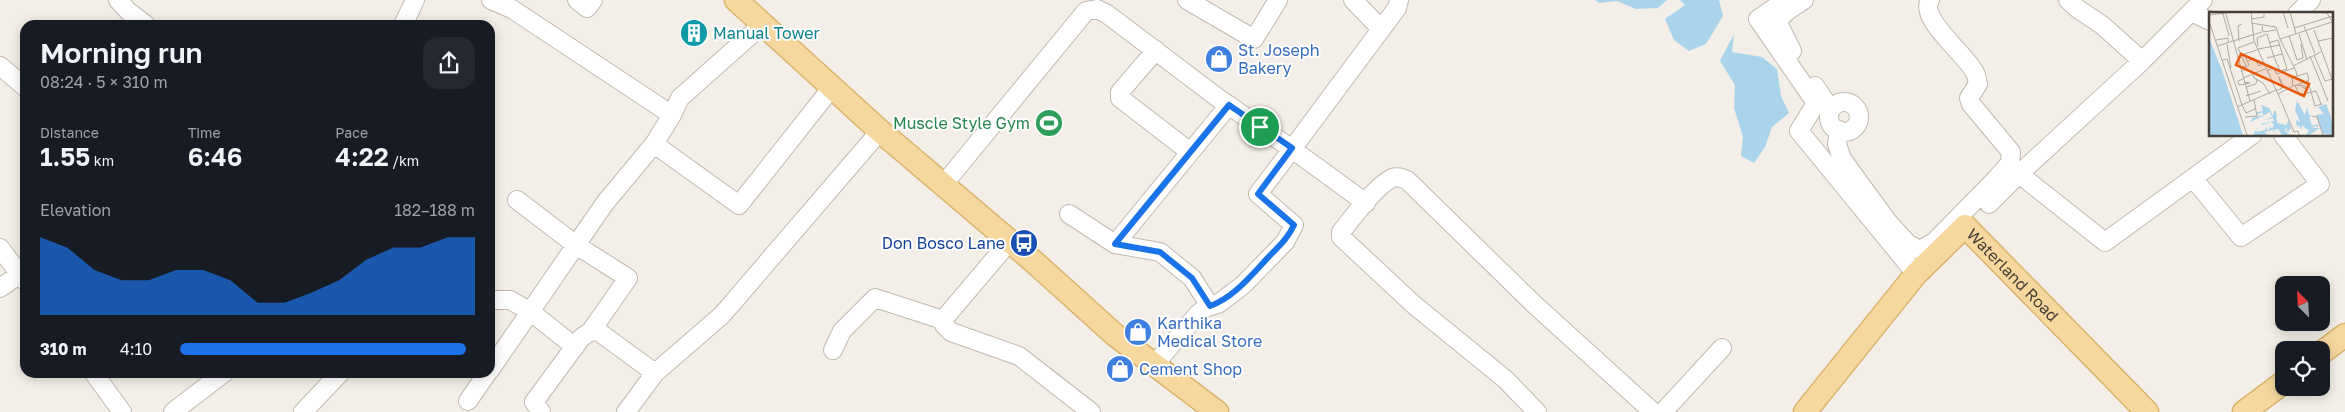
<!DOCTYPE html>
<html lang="en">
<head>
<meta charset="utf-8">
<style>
	:root { --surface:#171b24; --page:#242831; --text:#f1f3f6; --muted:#9ea1a6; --accent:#1a73e8 }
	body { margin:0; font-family:"Golos Text",sans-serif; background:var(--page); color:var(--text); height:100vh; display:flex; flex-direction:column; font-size:19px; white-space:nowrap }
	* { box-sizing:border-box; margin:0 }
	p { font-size:16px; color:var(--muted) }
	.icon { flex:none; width:28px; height:28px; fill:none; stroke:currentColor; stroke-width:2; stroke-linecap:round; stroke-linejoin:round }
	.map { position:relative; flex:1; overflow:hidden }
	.panel { position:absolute; left:20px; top:20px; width:475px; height:358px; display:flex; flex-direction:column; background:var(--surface); border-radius:15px; box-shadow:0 2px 12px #0003 }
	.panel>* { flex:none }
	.needle { width:32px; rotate:336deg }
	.tools { position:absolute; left:2275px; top:276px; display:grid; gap:10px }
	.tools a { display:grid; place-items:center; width:55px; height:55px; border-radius:10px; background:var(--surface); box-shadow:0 2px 12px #0003; font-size:25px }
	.pin { position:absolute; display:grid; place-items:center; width:42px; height:42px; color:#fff; margin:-21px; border:2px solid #fff; border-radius:50%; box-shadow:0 1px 5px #0007 }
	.round { display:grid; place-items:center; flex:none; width:52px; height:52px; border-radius:15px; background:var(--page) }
	.summary { display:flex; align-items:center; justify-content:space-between; height:85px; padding:0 20px }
	h1 { font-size:28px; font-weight:600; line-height:38px }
	.stats { display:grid; grid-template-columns:repeat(3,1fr); gap:8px; height:85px; padding:5px 20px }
	.stats div { display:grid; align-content:center }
	.stats b { font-size:25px; font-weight:600 }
	.stats small { font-size:14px; font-weight:400 }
	.stats p { font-size:14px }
	.chart { height:140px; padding:10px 20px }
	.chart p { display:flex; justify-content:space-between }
	.chart svg { width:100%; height:90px; margin-top:5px; fill:var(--accent); opacity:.7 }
	ul { padding:0 20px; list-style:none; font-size:16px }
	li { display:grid; grid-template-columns:80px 60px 1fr; align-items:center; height:38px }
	li i { height:12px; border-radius:6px; background:var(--accent) }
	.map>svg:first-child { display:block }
</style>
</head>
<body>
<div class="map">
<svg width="2345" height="412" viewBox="0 0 2345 412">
	<rect width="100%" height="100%" fill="#f3efe8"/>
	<path fill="#a9d4eb" d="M1595,0h72l-9,8 -22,1 -19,-8 -18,2z
		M1680,0h39l4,16 -17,28 -17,7 -15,-11 -9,-21 20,-14z
		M1734,34l-2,18 30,5 15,12 4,27 8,17 -17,14 -7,20 -11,16 -13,-7 2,-19 -9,-29 1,-23 -15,-24z"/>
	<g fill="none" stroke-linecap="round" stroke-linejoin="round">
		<defs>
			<path id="minor" d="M118,0l10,11 18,14
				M491,0l21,9 160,106 8,-17 83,-74
				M577,0l10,8 6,-8
				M1187,0l67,39 24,-39
				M1353,0l28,29
				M1786,0l-28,19 58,84 -17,28 117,143
				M2068,0l10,9 24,16 40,36
				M2192,12l18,9
				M2297,14l14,-14
				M403,25l12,-25
				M1156,50l-36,42v6l70,54
				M1792,51l-14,-28c4,-11 16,-16 26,-23
				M0,66l25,21
				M1815,86l16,24
				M1829 117a15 15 0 1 1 30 0a15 15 0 1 1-30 0Z
				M1839,130l-2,14 5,15 46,63 20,22 12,6 14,-8 62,-63 14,-16 1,-11 -40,-48 -2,-6 9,-14c-1,-3 -1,-8 -3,-11 -7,-17 -57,-54 -45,-73
				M654,144l18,-29
				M2019,174l123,-113 61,-61
				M2193,178l48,59 79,-53 -37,-49
				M943,185l143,-174 11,-2 10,5 111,84 74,51 105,-141 2,-8
				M517,200l59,45 29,-42 49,-59 85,61 94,-119
				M1989,204l30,-30 86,68 147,-107
				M1069,214l46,30 45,8 32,26 18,28
				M1009,242l-66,78 1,5 7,7 68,24 72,56
				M1115,244l114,-139
				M0,248l25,33
				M0,288l20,-14
				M490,300h20l21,12 44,35
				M833,350l9,-19 33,-33 68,22
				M1154,365l44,-51 7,-6 13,-4 25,-19 42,-43 9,-17 -36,-31 34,-45 74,54
				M490,370l86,-125 52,33 -37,53
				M93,372l29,40
				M468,401l20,-29
				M173,412l52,-40
				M303,412l38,-40
				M541,412l-7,-10 47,-64 10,-7 8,1 56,41
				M626,412l29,-39 67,-58 158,-184
				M1537,412l-32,-33 -91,-74 -73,-68v-5c13,-16 33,-44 51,-54 6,-2 10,0 15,2l127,124 119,108
				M1663,412l59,-64"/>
			<g id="major">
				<path d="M736,0l144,131 153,130 82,74 102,77"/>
				<path d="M2321,353l24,-18"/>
				<path id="s1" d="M1805,412l111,-138 49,-48 182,186"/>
				<path d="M2244,412l40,-30"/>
			</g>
		</defs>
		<use href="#minor" stroke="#c0b9ae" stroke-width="20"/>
		<use href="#major" stroke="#dab46e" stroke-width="25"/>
		<use href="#minor" stroke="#fff" stroke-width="18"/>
		<use href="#major" stroke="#f6d89e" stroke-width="22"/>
	</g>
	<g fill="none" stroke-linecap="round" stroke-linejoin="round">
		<defs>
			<path id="route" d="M1229,105l63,43 -34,46 36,31c-8,17 -19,24 -31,38 -16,17 -31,35 -53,43l-18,-28 -32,-26 -45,-8z"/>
		</defs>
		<use href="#route" stroke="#fff" stroke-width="10"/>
		<use href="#route" stroke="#1a73e8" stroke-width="6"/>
	</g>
	<defs>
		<symbol id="building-disc" viewBox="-11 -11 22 22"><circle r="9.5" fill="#0f9aa8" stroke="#fff"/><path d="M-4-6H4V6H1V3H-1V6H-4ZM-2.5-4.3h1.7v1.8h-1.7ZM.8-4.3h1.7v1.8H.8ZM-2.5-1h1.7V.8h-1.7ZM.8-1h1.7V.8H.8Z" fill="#fff"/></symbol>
		<symbol id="shop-disc" viewBox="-11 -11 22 22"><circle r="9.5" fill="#3f7fe0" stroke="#fff"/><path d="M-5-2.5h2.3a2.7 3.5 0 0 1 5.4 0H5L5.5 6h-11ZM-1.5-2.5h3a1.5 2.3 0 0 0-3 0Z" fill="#fff"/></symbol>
		<symbol id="stadium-disc" viewBox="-11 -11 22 22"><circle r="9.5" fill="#2e9e5b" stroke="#fff"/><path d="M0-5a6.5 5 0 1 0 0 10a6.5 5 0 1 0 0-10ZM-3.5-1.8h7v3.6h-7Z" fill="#fff"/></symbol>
		<symbol id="bus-disc" viewBox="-11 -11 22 22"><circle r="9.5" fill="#1a4fb4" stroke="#fff"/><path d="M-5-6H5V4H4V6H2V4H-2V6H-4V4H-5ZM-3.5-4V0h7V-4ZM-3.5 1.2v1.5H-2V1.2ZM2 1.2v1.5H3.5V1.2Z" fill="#fff"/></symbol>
	</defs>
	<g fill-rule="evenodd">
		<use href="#building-disc" x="678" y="17" width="32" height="32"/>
		<use href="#shop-disc" x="1203" y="43" width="32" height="32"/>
		<use href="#stadium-disc" x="1033" y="107" width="32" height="32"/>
		<use href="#bus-disc" x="1008" y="227" width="32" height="32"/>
		<use href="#shop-disc" x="1122" y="316" width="32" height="32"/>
		<use href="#shop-disc" x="1104" y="353" width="32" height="32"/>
	</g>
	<g text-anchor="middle" stroke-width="4" stroke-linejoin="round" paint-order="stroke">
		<g font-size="16" fill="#0d838f" stroke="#fff" text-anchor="start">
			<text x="713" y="39">Manual Tower</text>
		</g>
		<g font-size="16" fill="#366cbe" stroke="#fff" text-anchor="start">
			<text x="1238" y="56">St. Joseph<tspan x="1238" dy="18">Bakery</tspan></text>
			<text x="1157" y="329">Karthika<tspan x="1157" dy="18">Medical Store</tspan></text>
			<text x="1139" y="375">Cement Shop</text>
		</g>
		<g font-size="16" fill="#27864d" stroke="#fff" text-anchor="end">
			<text x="1030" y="129">Muscle Style Gym</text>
		</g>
		<g font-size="16" fill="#164399" stroke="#fff" text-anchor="end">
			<text x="1005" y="249">Don Bosco Lane</text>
		</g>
		<g font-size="16" fill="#463f37" stroke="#fff">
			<text dy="6" stroke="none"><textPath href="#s1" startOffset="314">Waterland Road</textPath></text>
		</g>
	</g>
	<g transform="translate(2209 12)">
		<rect width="124" height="124" fill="#f3efe8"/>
		<path d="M0,26l13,32 21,65h-34zM88,89l8,14 2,-8 2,8 4,1 -4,1 3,9 6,-2v3l-2,-1 -4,2h8l-11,7h-3l3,-4 -7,-6 -1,5 -2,-5 -2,2 -1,-7 4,2 -5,-12zM117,92l5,13 2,18 -10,-1 -7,-19 8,-1 -6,-7zM52,93l8,3 4,8 1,-5h2l1,12 9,2 3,-5 3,12 -2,-4 -2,5 -2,-6 -1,3 2,3 4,2h-9l-4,-6 -4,1 1,5 -2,-5 -9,2 4,3h-15l4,-7 -1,4 9,-2 2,-4v4l3,-1 -1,-4 3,4 2,-4 -3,-3 -8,3 -2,-1 13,-3 -1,-3 -9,2 8,-3 -2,-5 -19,10 1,-4 11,-3 -1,-3 -4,3 -1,-3 6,-1z" fill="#a9d4eb"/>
		<path fill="none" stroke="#aea9a1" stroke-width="1" d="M42,0l3,29 22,49M48,0h21M74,0l5,16M81,0l6,22M105,0l13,1 6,10M14,2l6,22M17,2l24,87M0,3l25,-3M42,7l13,-2v-3M0,9l38,114M42,11l25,4 4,12 52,-17M53,14l1,6 13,-2M95,14l11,28M85,16l39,-12M105,18l19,52M90,22l8,26M80,24l8,24 6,-2 -2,-14M71,27l16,32 1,5 -5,1 1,9M7,28l12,-2v5M30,29l-1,-15 4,-2M109,29l15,-3M18,32l4,24M8,34l45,-14M49,34l-1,-8 10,-4 7,23 6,14 7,-2 -9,-29 -9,3M29,36l8,18 -6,2M29,36l16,-6M49,37l22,-4M105,43l11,26 7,-2M101,44l18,45M58,46l15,-4M13,48l5,-1 15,46M39,49l6,-3 5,8 4,-2M84,54l28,-14M58,59l6,-3 4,6 17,-6M32,60l8,-7 -5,-11 13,-4M46,61l-3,-1 2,6 9,5 7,11M88,64l10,-3 2,7 -12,5M34,66l22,-9M34,67l-5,2 1,4 11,-2 -6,-1M99,69l7,25 7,-2M87,73l9,1 1,3 -4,-2M37,75l10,-3 1,-5M67,78h2l6,-3 -5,-10 3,11M67,78l2,4 17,-9 4,10 17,-4 5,13M69,82l16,38 4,-1 1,4M37,84l15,-5M33,93l4,8 9,-4M28,95l39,-17M103,104l5,1 6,18M36,105l12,-1 -3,-16"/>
		<path fill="#e8590c" fill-opacity="0.15" stroke="#e8590c" stroke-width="2.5" d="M32,42l68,30 -5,12 -68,-31z"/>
		<rect width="124" height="124" fill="none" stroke="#463f37" stroke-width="2.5"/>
	</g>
</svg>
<div class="tools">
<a><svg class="needle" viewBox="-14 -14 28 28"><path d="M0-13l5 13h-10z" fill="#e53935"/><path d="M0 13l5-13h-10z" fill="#9ea1a6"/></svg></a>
<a><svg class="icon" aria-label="locate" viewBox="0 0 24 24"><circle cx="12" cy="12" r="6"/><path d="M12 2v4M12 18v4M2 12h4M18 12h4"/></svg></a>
</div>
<div class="pin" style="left:1260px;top:127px;background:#1e9e55"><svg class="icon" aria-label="arrive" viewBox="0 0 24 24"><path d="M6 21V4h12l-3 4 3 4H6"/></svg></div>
<section class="panel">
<div class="summary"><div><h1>Morning run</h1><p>08:24 · 5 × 310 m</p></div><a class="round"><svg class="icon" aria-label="share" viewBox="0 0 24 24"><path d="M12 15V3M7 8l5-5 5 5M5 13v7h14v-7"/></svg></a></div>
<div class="stats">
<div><p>Distance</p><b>1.55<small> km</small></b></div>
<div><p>Time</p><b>6:46</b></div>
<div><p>Pace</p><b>4:22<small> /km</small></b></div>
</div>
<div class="chart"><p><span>Elevation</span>182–188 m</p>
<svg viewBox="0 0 160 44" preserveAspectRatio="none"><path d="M0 44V6L10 11L20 22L30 27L40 27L50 22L60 22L70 27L80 38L90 38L100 33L110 27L120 17L130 11L140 11L150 6L160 6V44z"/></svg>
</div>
<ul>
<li><b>310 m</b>4:10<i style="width:97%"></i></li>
</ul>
</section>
</div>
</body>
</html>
